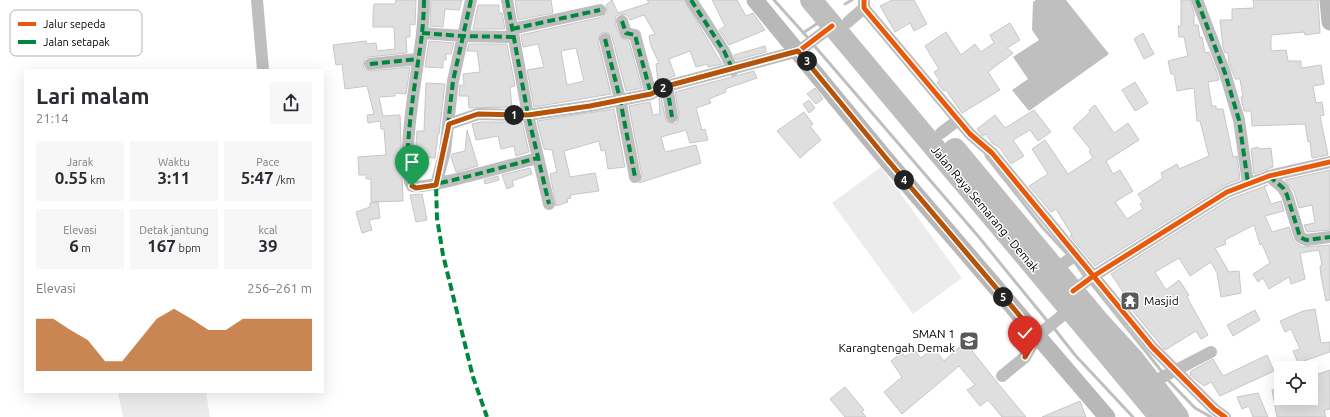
<!DOCTYPE html>
<html lang="id">
<head>
<meta charset="utf-8">
<style>
	:root { --surface:#fff; --page:#f7f7f7; --text:#2b2b33; --muted:#7c7c81; --accent:#b45309 }
	body { margin:0; font-family:Ubuntu,sans-serif; background:var(--page); color:var(--text); height:100vh; display:flex; flex-direction:column; font-size:15px; white-space:nowrap }
	* { box-sizing:border-box; margin:0 }
	p { font-size:13px; color:var(--muted) }
	.icon { flex:none; width:22px; height:22px; fill:none; stroke:currentColor; stroke-width:2; stroke-linecap:round; stroke-linejoin:round }
	.map { position:relative; flex:1; overflow:hidden }
	.side { position:absolute; left:24px; top:69px; width:300px; height:324px; display:flex; flex-direction:column; background:var(--surface); border-radius:0px; box-shadow:0 4px 16px #0002 }
	.side>* { flex:none }
	.controls { position:absolute; left:1274px; top:361px; display:grid; gap:8px }
	.controls a { display:grid; place-items:center; width:44px; height:44px; border-radius:0px; background:var(--surface); box-shadow:0 4px 16px #0002; font-size:20px }
	.pin { position:absolute; display:grid; place-items:center; width:34px; height:34px; color:#fff; margin:-41px -17px; border-radius:50% 50% 50% 0; rotate:-45deg; box-shadow:0 0 4px #0007 }
	.pin .icon { rotate:45deg }
	.km { position:absolute; width:20px; height:20px; margin:-10px; border-radius:50%; background:#222; color:#fff; font-size:11px; line-height:20px; text-align:center }
	.round { display:grid; place-items:center; flex:none; width:42px; height:42px; border-radius:0px; background:var(--page) }
	.overview { display:flex; align-items:center; justify-content:space-between; height:68px; padding:0 12px }
	h1 { font-size:22px; font-weight:700; line-height:30px }
	.stats { display:grid; grid-template-columns:repeat(3,1fr); gap:6px; height:68px; padding:4px 12px }
	.stats div { display:grid; align-content:center; border-radius:0px; background:var(--page); text-align:center }
	.stats b { font-size:17px; font-weight:700 }
	.stats small { font-size:11px; font-weight:400 }
	.stats p { font-size:11px }
	.chart { height:112px; padding:8px 12px }
	.chart p { display:flex; justify-content:space-between }
	.chart svg { width:100%; height:72px; margin-top:4px; fill:var(--accent); opacity:.7 }
	.map>svg:first-child { display:block }
</style>
</head>
<body>
<div class="map">
<svg width="1330" height="417" viewBox="0 0 1330 417">
	<rect width="100%" height="100%" fill="#fff"/>
	<path fill="#ececec" d="M881,167l81,111 -49,36 -81,-111z
		M118,392h88l4,25h-87z"/>
	<path fill="#bfbfbf" d="M1036,0h30l43,54 -80,57 -17,-21 16,-11 -15,-22 26,-17 -7,-10 1,-28z"/>
	<g fill="none" stroke-linecap="round" stroke-linejoin="round">
		<path stroke="#bfbfbf" stroke-width="3" d="M774,0l35,39
			M845,4l7,-4
			M803,33l15,-10
			M812,43l166,193 71,87
			M986,156l57,72 26,28
			M1073,260l13,18
			M1090,282l73,91
			M1053,327l22,28 58,62
			M1166,378l29,30 16,9"/>
	</g>
	<path fill="#dfdfdf" stroke="#c7c7c7" fill-rule="evenodd" d="M396,0h20l-1,25 -5,-1v13h-4l1,16 -38,4 -4,1 -2,6 1,5 6,2 40,-4 -4,27 -11,-1v3l-16,1 4,19 17,-1 3,86 -32,1v-23h-5v-4h-7l-1,-18 28,-2 -2,-26h-3l-1,-8 -12,2 -1,-8 7,-1 -7,-28 -22,3 -3,-25 -6,1 -3,-20 33,-4 1,3 9,-1 1,8 18,-2 -1,-22h-21v-13l1,-10h21z
		M431,0h31l-3,10 -14,-1 -2,18 -13,-1z
		M515,0h36l2,13 -35,7z
		M612,0l6,13 31,-10 -2,-3h37l38,64 -14,3 -1,-3 -11,3 -6,-16 -21,8 6,17 -17,6 -2,-18 3,-1 -8,-17 -2,-10 6,-2 -11,-19 -14,5 -3,-5 -7,-1 -4,2 -1,7 6,15 8,3 13,47 -16,3 -14,-54 -2,-3 -6,-2 -4,2 -2,7 13,53 -77,13 -7,-37 17,-3 -6,-23 -15,3 -2,-12 81,-18 5,-5 -1,-7zM576,48l8,33 -17,4 -6,-34z
		M712,0h25l9,16 7,-3 12,17 -36,15 -10,-15 6,-4z
		M892,0h22l13,24 -13,7 -4,-8 -15,9 -15,-26z
		M1181,0h9l4,13v12h4l2,13 2,-1 3,16 4,-1 9,23 1,5 -11,2 4,24h4v3h7l10,48 4,-1 3,23 -17,7 -128,80 -25,-30 2,-1 -16,-26 -5,3 -22,-26 19,-12 -16,-25 13,-9 23,34 25,-16 -4,-7 2,-1 -18,-22 17,-16 -1,-2 6,-5 19,28 14,-10 11,17 -33,21 7,13 7,-4 13,21 -18,11 12,17 16,-10 -3,-5 3,-2 -5,-8 25,-16 -2,-5 16,-9 2,5 30,-13 -9,-35h-3l-3,-33 -17,3 -3,-17h-3l-3,-13 20,-5 -4,-19h-5l-1,-11h3z
		M1253,0h65l2,33 -15,2 -1,-3 -33,3v16l15,-1 2,11h13v7l20,-3 3,19 -11,2 3,17 6,-1 2,13 -4,1 8,39 -16,3 -2,-17 -2,1 -3,-18 -53,2 -1,-15h-7l-2,-9 -1,-5h2l-3,-18h-5l-6,-16 -1,-10h-3l-2,-6 -3,-27h12v-11l22,-1z
		M478,5h21v8h3l3,16h-32z
		M1010,23l10,17 -13,8 6,5 -25,19 12,18 -38,23 -16,-23 -2,1 -7,-8 3,-2 -6,-9 5,-3 -14,-23 21,-14 15,23 14,-11 6,8 13,-9 -4,-8z
		M1143,33l11,21 -10,5 -10,-20z
		M429,41l25,2 -3,11h-5v6h-3v8l-18,-1z
		M469,44h38l8,42 -5,1 2,20 -43,1 -1,-12h-9l1,-11h4l-1,-11 17,-2 -3,-21h-10z
		M765,46l1,6 -30,8 -2,-5z
		M754,71l3,7 -32,11 1,3 -17,7 2,4 -15,5 6,22 3,-1 3,11 -18,3 -4,-13 -25,7 4,15 31,-7 5,18 -62,20 3,-7 -13,-70 21,-4 3,13 7,-1 -1,-16 2,-1 5,24 8,3 3,-1 2,-7 -4,-24z
		M1135,82l13,21 -13,8 -13,-21z
		M426,83l19,1 -6,50h-1l-3,24 -10,-1v3h-10l2,-29h7z
		M815,88l8,11 -7,5 -9,-10z
		M809,100l6,8 -6,5 -6,-9z
		M614,109l11,58 -17,2 -3,-19 -4,1 -2,-10 -35,10 6,26 25,-4 4,18 -29,4 1,3 -4,1 1,3 -12,4 -6,-32 7,-2 -5,-22 -8,-1 -7,-28z
		M1034,110l17,22 -13,9 -8,-11 -17,10 11,16 -13,8 -11,-16 -8,-5 -6,-9 -3,2 -6,-7 18,-14 10,13z
		M804,112l9,12 -3,2 11,14 -21,18 -23,-27z
		M481,122h41l7,30 -13,4 -2,-10 -13,3 -3,-13 -22,4 -4,-16z
		M467,130l11,36 -22,6 -5,-15 1,-3 13,-3z
		M1258,147l1,2 12,-1 2,19 -19,7 -3,-25z
		M530,168l2,6 -20,7 2,5 -7,3 -5,-14z
		M1330,170v60l-23,2 -3,-7 11,-2 -3,-18 -13,3 -5,-17 -9,-11z
		M498,176l1,4 -14,4 -1,-4z
		M1268,185l-4,1 7,18 10,-3 3,10 -19,5 7,16 17,-5 5,15 9,5 27,-2v55l-4,1 -5,-25 -1,-10 2,-1 -3,-15 -19,3 5,26 -14,5 -2,-7 -20,12 -6,-11 -5,4 -5,-8 17,-11 -8,-19 -2,1 -6,-20 -29,15 1,4 -11,4 14,24 10,-1 2,22 -20,4 -4,-24 -6,-11 -21,14 -11,-18 -24,14 11,18 13,-10 10,15 -2,2 21,38 -7,4 -5,-8 -31,19 -44,-53 4,-2 -14,-21 119,-75z
		M422,194l5,26 -11,2 -6,-27z
		M378,202l2,16 -11,2 3,10 -10,3 -6,-21 14,-5v-4z
		M1315,309l6,34 9,-1v10l-32,11 -5,-12 7,-2 -9,-20 -6,3 -5,-11 23,-10z
		M1255,310l5,10 -27,16 -6,-11z
		M965,342l31,39 30,36h-24l-14,-17 -8,6 -13,-16 8,-5 -16,-19 -57,48 -18,-22 18,-15 -11,-16 11,-9 3,5 9,-7 7,8 12,-10 11,13z
		M1267,355l7,16 -54,25 -9,-14 -7,4 -14,-11 1,-4 22,-12 10,17z
		M1330,370v39l-6,1 2,7h-49l-5,-27 9,-2v10h30v-5l7,-2 -6,-15z
		M845,387l19,23 -2,2 4,5h-21l-15,-18z
		M1258,393l10,24h-15l-4,-11 -7,3 -5,-12z
		M1080,401l6,16h-44z"/>
	<g fill="none" stroke-linecap="round" stroke-linejoin="round">
		<path stroke="#bebebe" stroke-width="12" d="M257,0l6,70
			M424,0c0,11 -1,23 -2,34 -3,28 -23,132 -10,152 10,5 108,-24 126,-28
			M507,0l21,115 21,89
			M691,0l33,51 9,19
			M864,0v8l106,126 22,19 160,194 62,62 11,8
			M1197,0l28,73 14,47 9,63
			M622,21l4,12 9,2 1,4 15,55
			M848,22l16,-14
			M512,29l88,-19
			M422,33l40,3 52,1
			M605,39l15,60 15,78
			M370,64l48,-5
			M667,86l5,31
			M449,124l29,-10 50,1 62,-9 61,-12 16,-8 132,-35 33,-25
			M941,133l17,-13
			M1269,176l14,12 4,7 13,42 6,3 24,-3
			M436,185l9,-34 8,-70 18,-81
			M1055,269l21,-14
			M1073,291l19,-14 135,-85 42,-16 61,-14
			M1002,376l23,-19 12,-21 32,-26
			M1151,383l60,-31"/>
		<path stroke="#b8b8b8" stroke-width="17" d="M755,0l130,158 222,259
			M1328,0l2,22"/>
		<path stroke="#bebebe" stroke-width="22" d="M811,0l349,417
			M955,149l145,174 33,36 45,58"/>
		<path stroke="#00873e" stroke-width="4" stroke-dasharray="8 4" stroke-linecap="butt" d="M424,0c0,11 -1,23 -2,34 -3,28 -23,132 -10,152 10,5 108,-24 126,-28
			M471,0l-18,81 -8,70 -9,34 1,33 6,37 30,122 14,40
			M507,0l21,115 21,89
			M691,0l33,51 9,19
			M1197,0l28,73 14,47 9,63
			M622,21l4,12 9,2 1,4 15,55
			M512,29l88,-19
			M422,33l40,3 52,1
			M605,39l15,60 15,78
			M370,64l48,-5
			M667,86l5,31
			M1269,176l14,12 4,7 13,42 6,3 24,-3"/>
		<defs>
			<path id="cycleway" d="M864,0v8l106,126 22,19 160,194 62,62 11,8
				M449,124l29,-10 50,1 62,-9 61,-12 16,-8 132,-35 33,-25
				M1073,291l19,-14 135,-85 42,-16 61,-14"/>
		</defs>
		<use href="#cycleway" stroke="#fff" stroke-width="8"/>
		<use href="#cycleway" stroke="#e8590c" stroke-width="5"/>
	</g>
	<g fill="none" stroke-linecap="round" stroke-linejoin="round">
		<defs>
			<path id="route" d="M412,186l4,2 20,-3 13,-61 29,-10 50,1 62,-9 61,-12 16,-8 131,-35 88,107 151,178 -12,21"/>
		</defs>
		<use href="#route" stroke="#fff" stroke-width="8"/>
		<use href="#route" stroke="#b45309" stroke-width="5"/>
	</g>
	<defs>
		<symbol id="temple-square" viewBox="-11 -11 22 22"><rect x="-9" y="-9" width="18" height="18" rx="4" fill="#595959" stroke="#fff"/><path d="M0-6L5-2H3V0L6.5 2.5H4V6H1.5V3h-3V6H-4V2.5H-6.5L-3 0V-2H-5Z" fill="#fff"/></symbol>
		<symbol id="school-square" viewBox="-11 -11 22 22"><rect x="-9" y="-9" width="18" height="18" rx="4" fill="#595959" stroke="#fff"/><path d="M0-5L7-2L0 1L-7-2ZM-4 1L0 2.5L4 1V4Q0 6-4 4Z" fill="#fff"/></symbol>
	</defs>
	<g fill-rule="evenodd">
		<use href="#temple-square" x="1119" y="290" width="22" height="22"/>
		<use href="#school-square" x="958" y="330" width="22" height="22"/>
	</g>
	<g text-anchor="middle" stroke-width="3" stroke-linejoin="round" paint-order="stroke">
		<g font-size="12" fill="#000" stroke="#fff">
			<text transform="translate(985 209) rotate(50)" y="4">Jalan Raya Semarang - Demak</text>
		</g>
		<g font-size="12" fill="#000" stroke="#fff" text-anchor="start">
			<text x="1144" y="305">Masjid</text>
			<text x="955" y="338" text-anchor="end">SMAN 1<tspan x="955" dy="14">Karangtengah Demak</tspan></text>
		</g>
	</g>
	<rect x="10" y="10" width="132" height="46" rx="6" fill="#fff" stroke="#b2b2b2" stroke-width="1"/>
	<rect x="18" y="22" width="18" height="4" fill="#e8590c"/>
	<rect x="18" y="40" width="18" height="4" fill="#00873e"/>
	<g font-size="11" fill="#000">
		<text x="43" y="28">Jalur sepeda</text>
		<text x="43" y="46">Jalan setapak</text>
	</g>
</svg>
<div class="controls">
<a><svg class="icon" aria-label="locate" viewBox="0 0 24 24"><circle cx="12" cy="12" r="6"/><path d="M12 2v4M12 18v4M2 12h4M18 12h4"/></svg></a>
</div>
<div class="pin" style="left:412px;top:186px;background:#1e9e55"><svg class="icon" aria-label="arrive" viewBox="0 0 24 24"><path d="M6 21V4h12l-3 4 3 4H6"/></svg></div>
<div class="pin" style="left:1025px;top:357px;background:#d93025"><svg class="icon" aria-label="check" viewBox="0 0 24 24"><path d="M5 12l5 5 9-10"/></svg></div>
<b class="km" style="left:514px;top:115px">1</b>
<b class="km" style="left:663px;top:88px">2</b>
<b class="km" style="left:807px;top:61px">3</b>
<b class="km" style="left:904px;top:180px">4</b>
<b class="km" style="left:1003px;top:297px">5</b>
<section class="side">
<div class="overview"><div><h1>Lari malam</h1><p>21:14</p></div><a class="round"><svg class="icon" aria-label="share" viewBox="0 0 24 24"><path d="M12 15V3M7 8l5-5 5 5M5 13v7h14v-7"/></svg></a></div>
<div class="stats">
<div><p>Jarak</p><b>0.55<small> km</small></b></div>
<div><p>Waktu</p><b>3:11</b></div>
<div><p>Pace</p><b>5:47<small> /km</small></b></div>
</div>
<div class="stats">
<div><p>Elevasi</p><b>6<small> m</small></b></div>
<div><p>Detak jantung</p><b>167<small> bpm</small></b></div>
<div><p>kcal</p><b>39</b></div>
</div>
<div class="chart"><p><span>Elevasi</span>256–261 m</p>
<svg viewBox="0 0 160 44" preserveAspectRatio="none"><path d="M0 44V12L10 12L20 19L30 25L40 38L50 38L60 25L70 12L80 6L90 12L100 19L110 19L120 12L130 12L140 12L150 12L160 12V44z"/></svg>
</div>
</section>
</div>
</body>
</html>
